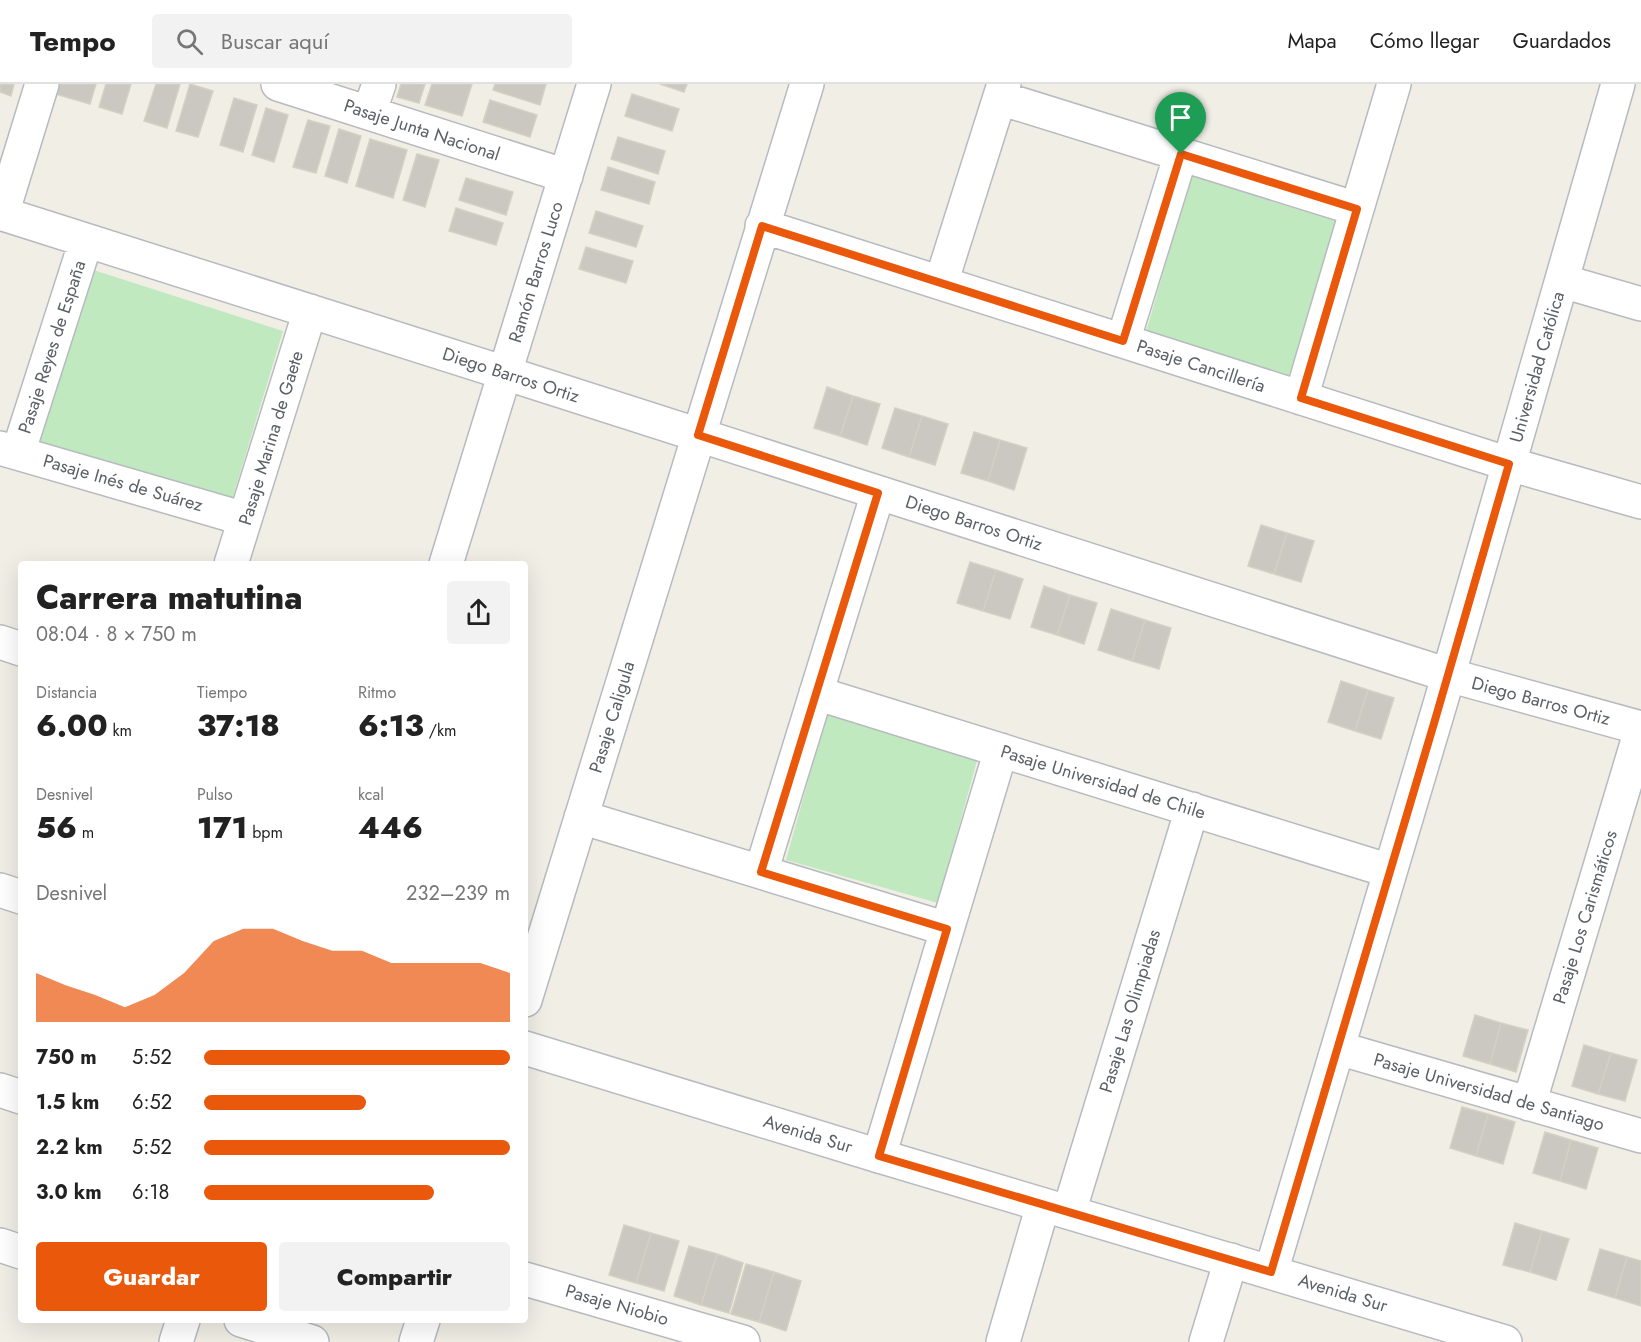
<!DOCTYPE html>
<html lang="es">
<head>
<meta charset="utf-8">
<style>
	:root { --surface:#fff; --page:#f2f2f2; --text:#222; --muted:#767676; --line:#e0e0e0; --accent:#ea580c }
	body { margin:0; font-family:Jost,sans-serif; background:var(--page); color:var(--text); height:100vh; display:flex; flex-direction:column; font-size:22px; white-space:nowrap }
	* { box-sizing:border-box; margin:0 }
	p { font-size:20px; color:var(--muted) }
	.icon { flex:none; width:33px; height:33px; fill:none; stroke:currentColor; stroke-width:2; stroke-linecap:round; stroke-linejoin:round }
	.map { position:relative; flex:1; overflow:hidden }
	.panel { position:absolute; left:18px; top:477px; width:510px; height:762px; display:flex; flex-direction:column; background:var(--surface); border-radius:6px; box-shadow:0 6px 24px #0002 }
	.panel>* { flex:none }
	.pin { position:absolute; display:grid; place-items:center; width:51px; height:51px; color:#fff; margin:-62px -26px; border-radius:50% 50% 50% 0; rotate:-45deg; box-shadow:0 0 6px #0007 }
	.pin .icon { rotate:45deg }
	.round { display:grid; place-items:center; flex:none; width:63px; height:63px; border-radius:6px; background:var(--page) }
	.overview { display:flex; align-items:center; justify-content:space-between; height:102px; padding:0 18px }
	h1 { font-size:33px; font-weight:800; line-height:45px }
	.metrics { display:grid; grid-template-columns:repeat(3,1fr); gap:9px; height:102px; padding:6px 18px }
	.metrics div { display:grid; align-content:center }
	.metrics b { font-size:30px; font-weight:800 }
	.metrics small { font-size:16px; font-weight:400 }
	.metrics p { font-size:16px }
	.chart { height:168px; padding:12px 18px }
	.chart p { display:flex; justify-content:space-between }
	.chart svg { width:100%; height:108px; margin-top:6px; fill:var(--accent); opacity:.7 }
	.action { display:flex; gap:12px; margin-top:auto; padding:12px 18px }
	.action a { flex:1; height:69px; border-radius:6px; background:var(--accent); color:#fff; font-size:24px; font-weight:800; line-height:69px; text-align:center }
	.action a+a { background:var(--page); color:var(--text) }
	ul { padding:0 18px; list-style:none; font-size:20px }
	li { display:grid; grid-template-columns:96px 72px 1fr; align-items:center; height:45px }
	li i { height:15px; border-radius:8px; background:var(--accent) }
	header { display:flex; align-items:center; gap:36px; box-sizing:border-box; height:84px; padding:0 30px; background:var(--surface); border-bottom:2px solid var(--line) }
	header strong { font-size:28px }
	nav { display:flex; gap:33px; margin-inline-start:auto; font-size:21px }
	.search { width:420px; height:54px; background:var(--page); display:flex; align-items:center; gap:15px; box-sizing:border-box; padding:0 21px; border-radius:6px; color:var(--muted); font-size:22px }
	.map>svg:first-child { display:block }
</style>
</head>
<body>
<header>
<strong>Tempo</strong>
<div class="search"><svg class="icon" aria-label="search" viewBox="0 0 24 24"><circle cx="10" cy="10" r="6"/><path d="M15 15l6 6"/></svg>Buscar aquí</div>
<nav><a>Mapa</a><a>Cómo llegar</a><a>Guardados</a></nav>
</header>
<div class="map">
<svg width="1641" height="1258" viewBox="0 0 1641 1258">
	<rect width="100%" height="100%" fill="#f0eee5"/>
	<path fill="#c0e9c0" d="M1191,92l147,46 -50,156 -142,-46z
		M78,181l205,66 -55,182 -203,-65z
		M827,629l151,44 -40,146 -152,-43z"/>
	<path fill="#cbc8c2" stroke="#d5d0c2" stroke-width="1.5" d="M0,0h14l-3,12 -11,-4z
		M54,0h42l-6,20 -38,-11z
		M106,0h25l-9,30 -23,-7z
		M156,0h24l-13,44 -23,-7z
		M190,0l23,7 -15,46 -22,-6z
		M401,0h24l-6,19 -22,-6z
		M432,0h40l-10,32 -37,-11z
		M495,0h51l-6,21 -47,-15z
		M660,0h27l-3,8z
		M632,10l47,15 -7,22 -47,-15z
		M234,14l23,7 -14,47 -23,-7z
		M490,16l47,15 -7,22 -47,-15z
		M266,24l22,7 -14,47 -22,-7z
		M308,36l22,6 -14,47 -23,-6z
		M339,45l22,7 -14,47 -22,-7z
		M618,53l47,14 -7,23 -47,-15z
		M370,55l37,11 -14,48 -37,-12z
		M417,70l22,6 -14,47 -22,-7z
		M608,83l47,15 -6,22 -48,-14z
		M466,94l47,14 -7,23 -47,-15z
		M456,124l47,15 -7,22 -47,-14z
		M596,127l47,15 -7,21 -47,-14z
		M586,163l47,14 -7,22 -47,-14z
		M827,303l26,9 -13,40 -26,-8z
		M853,312l27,8 -13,41 -27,-9z
		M895,324l27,8 -13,41 -27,-9z
		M922,332l26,8 -13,41 -26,-8z
		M974,348l26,8 -12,41 -27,-8z
		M1000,356l27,8 -13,42 -26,-9z
		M1261,441l26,8 -13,41 -26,-8z
		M1287,449l27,8 -13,41 -27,-8z
		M970,478l26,8 -13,41 -26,-8z
		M996,486l27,9 -13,40 -27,-8z
		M1044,502l26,9 -13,40 -26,-8z
		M1070,511l27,8 -13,41 -27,-9z
		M1111,525l34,11 -13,41 -34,-11z
		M1145,536l26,8 -12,41 -27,-8z
		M1341,597l27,9 -13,41 -27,-9z
		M1368,606l26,8 -13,41 -26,-8z
		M1475,931l26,8 -11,41 -27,-8z
		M1501,939l27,7 -12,42 -26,-8z
		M1584,961l27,8 -13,41 -26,-8z
		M1611,969l26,7 -12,41 -27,-7z
		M1462,1023l26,7 -12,42 -26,-8z
		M1488,1030l27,8 -12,42 -27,-8z
		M1545,1048l26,8 -11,41 -27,-8z
		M1571,1056l27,8 -12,41 -26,-8z
		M1515,1139l27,8 -12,41 -27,-7z
		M624,1141l27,8 -15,50 -27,-8z
		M1542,1147l27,8 -13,41 -26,-8z
		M651,1149l28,8 -15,50 -28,-8z
		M689,1162l28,8 -16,51 -27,-9z
		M1600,1165l27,8 -12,41 -27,-8z
		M717,1170l26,9 -14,50 -28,-8z
		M1627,1173l14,4v45l-26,-8z
		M746,1180l28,8 -15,50 -28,-8z
		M774,1188l27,9 -15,50 -27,-9z"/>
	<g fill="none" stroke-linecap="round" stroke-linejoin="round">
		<defs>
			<path id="street" d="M278,0l288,92
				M1000,14l357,111
				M369,29l10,-29
				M0,129l527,167 921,295 193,53
				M2,130l40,-130
				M762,142l747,238 132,38
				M1562,197l79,23
				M941,199l63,-199
				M1123,257l58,-187
				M1301,314l93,-314
				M0,364l245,71
				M18,369l68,-212
				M231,480l79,-253
				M446,480l148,-480
				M0,558l21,7
				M816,609l574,178
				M581,733l366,112
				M761,788l117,-379
				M525,916l282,-916
				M1338,964l303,88
				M0,1006l21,7
				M1529,1020l112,-374
				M879,1072l122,-406
				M1069,1128l123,-403
				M0,1161l21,7
				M1271,1188l170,-571 177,-617
				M525,1195l218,63
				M241,1236l71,22
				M176,1258l7,-22
				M416,1258l7,-22
				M1003,1258l40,-137
				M1206,1258l25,-82"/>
			<path id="secondary" d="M0,806l21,7
				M525,964l354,108 626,186"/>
		</defs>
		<use href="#street" stroke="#b7bbbf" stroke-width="36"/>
		<use href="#secondary" stroke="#b8bcc2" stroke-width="36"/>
		<use href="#street" stroke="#fff" stroke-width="33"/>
		<use href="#secondary" stroke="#fff" stroke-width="33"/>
	</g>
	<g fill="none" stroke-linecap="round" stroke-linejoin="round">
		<defs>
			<path id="route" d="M1181,70l176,55 -56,189 208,66 -74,256 -164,552 -392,-116 68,-227 -186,-57 117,-379 -180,-58 64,-209 361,115z"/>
		</defs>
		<use href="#route" stroke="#fff" stroke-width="12"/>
		<use href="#route" stroke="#ea580c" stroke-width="8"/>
	</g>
	<g text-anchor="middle" stroke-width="4.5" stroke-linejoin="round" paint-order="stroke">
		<g font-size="18" fill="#5c6166" stroke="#fff">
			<text transform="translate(422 46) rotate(18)" y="6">Pasaje Junta Nacional</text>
			<text transform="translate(536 188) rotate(-73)" y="6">Ramón Barros Luco</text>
			<text transform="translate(52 263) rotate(-72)" y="6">Pasaje Reyes de España</text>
			<text transform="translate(1201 282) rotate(18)" y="6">Pasaje Cancillería</text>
			<text transform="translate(1537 283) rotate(-74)" y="6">Universidad Católica</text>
			<text transform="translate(511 291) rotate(18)" y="6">Diego Barros Ortiz</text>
			<text transform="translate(271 354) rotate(-73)" y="6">Pasaje Marina de Gaete</text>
			<text transform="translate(123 399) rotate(16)" y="6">Pasaje Inés de Suárez</text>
			<text transform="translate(974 439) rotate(18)" y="6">Diego Barros Ortiz</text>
			<text transform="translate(1541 617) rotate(15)" y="6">Diego Barros Ortiz</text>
			<text transform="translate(612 633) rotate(-73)" y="6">Pasaje Caligula</text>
			<text transform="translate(1103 698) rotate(17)" y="6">Pasaje Universidad de Chile</text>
			<text transform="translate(1585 833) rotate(-73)" y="6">Pasaje Los Carismáticos</text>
			<text transform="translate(1130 927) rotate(-73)" y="6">Pasaje Las Olimpiadas</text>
			<text transform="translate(1489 1008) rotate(16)" y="6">Pasaje Universidad de Santiago</text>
			<text transform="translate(808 1050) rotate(17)" y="6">Avenida Sur</text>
			<text transform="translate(1343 1209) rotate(17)" y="6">Avenida Sur</text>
			<text transform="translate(617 1221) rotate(16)" y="6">Pasaje Niobio</text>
		</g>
	</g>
</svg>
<div class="pin" style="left:1181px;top:70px;background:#1e9e55"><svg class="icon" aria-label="arrive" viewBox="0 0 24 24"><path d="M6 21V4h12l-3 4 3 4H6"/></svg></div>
<section class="panel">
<div class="overview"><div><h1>Carrera matutina</h1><p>08:04 · 8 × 750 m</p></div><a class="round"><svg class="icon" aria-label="share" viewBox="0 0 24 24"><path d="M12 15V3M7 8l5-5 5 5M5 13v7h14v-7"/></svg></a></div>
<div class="metrics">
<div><p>Distancia</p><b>6.00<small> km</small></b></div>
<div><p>Tiempo</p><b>37:18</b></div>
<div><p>Ritmo</p><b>6:13<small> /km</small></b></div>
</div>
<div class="metrics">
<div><p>Desnivel</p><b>56<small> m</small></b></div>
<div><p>Pulso</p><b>171<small> bpm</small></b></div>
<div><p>kcal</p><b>446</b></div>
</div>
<div class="chart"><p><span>Desnivel</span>232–239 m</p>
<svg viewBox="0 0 160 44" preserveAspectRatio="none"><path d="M0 44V24L10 29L20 33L30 38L40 33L50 24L60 11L70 6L80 6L90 11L100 15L110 15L120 20L130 20L140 20L150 20L160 24V44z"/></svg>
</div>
<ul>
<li><b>750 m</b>5:52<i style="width:100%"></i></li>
<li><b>1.5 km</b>6:52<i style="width:53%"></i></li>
<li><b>2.2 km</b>5:52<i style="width:100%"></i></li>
<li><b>3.0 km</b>6:18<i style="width:75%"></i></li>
</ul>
<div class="action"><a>Guardar</a><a>Compartir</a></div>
</section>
</div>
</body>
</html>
